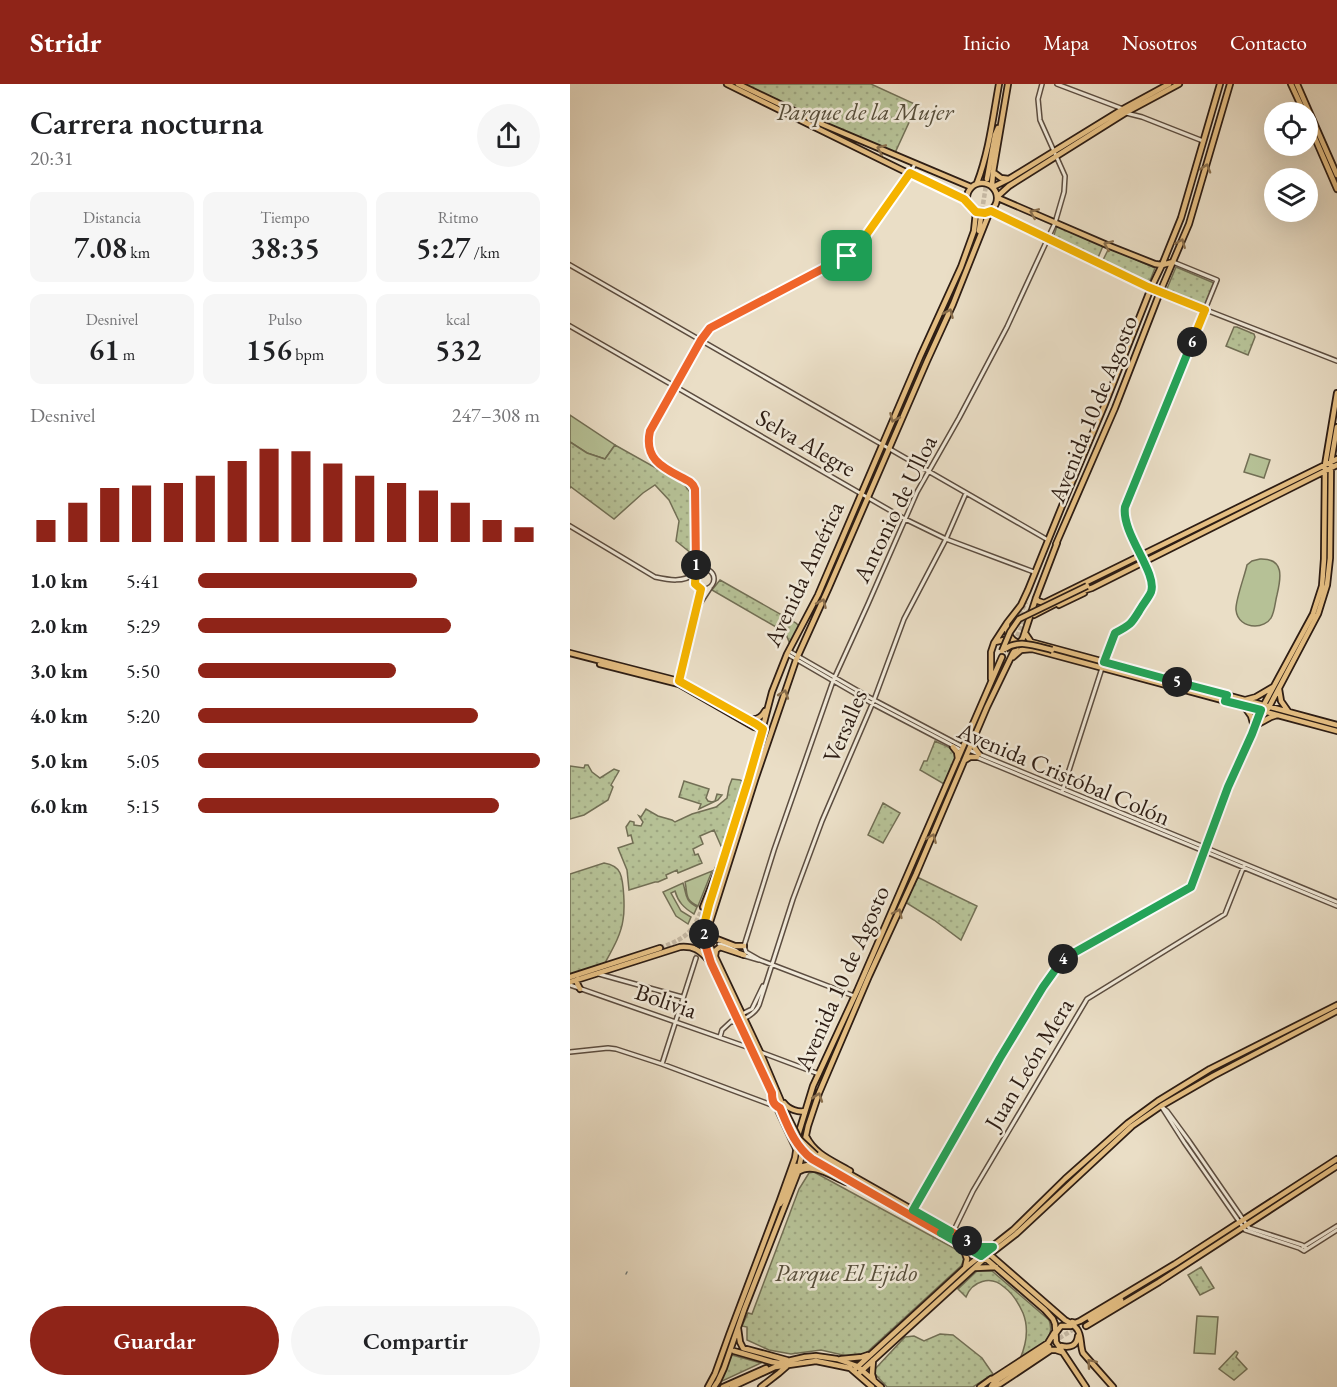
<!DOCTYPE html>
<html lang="es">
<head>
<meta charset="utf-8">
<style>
	:root { --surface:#fff; --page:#f6f6f6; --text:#202124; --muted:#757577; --accent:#8f2418 }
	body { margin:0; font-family:"EB Garamond",serif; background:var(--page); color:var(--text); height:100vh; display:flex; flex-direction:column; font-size:22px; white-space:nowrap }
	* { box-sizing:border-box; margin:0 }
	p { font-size:20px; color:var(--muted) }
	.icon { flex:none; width:33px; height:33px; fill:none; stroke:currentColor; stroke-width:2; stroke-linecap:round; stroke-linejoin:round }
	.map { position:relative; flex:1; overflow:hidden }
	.side { display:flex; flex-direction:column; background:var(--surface); width:570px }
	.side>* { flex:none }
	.fabs { position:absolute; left:694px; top:18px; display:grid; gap:12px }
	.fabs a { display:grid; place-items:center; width:54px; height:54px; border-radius:50%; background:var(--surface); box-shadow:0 6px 24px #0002; font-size:30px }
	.pin { position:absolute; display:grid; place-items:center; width:51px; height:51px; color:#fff; margin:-26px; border-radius:12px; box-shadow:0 3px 9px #0006 }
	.km { position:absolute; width:30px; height:30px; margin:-15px; border-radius:50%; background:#222; color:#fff; font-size:16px; line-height:30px; text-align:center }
	.round { display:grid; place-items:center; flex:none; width:63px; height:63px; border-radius:32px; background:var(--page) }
	.headline { display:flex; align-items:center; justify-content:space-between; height:102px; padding:0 30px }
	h1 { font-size:33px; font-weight:600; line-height:45px }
	.stats { display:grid; grid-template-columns:repeat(3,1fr); gap:9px; height:102px; padding:6px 30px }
	.stats div { display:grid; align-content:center; border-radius:12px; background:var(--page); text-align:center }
	.stats b { font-size:30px; font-weight:600 }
	.stats small { font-size:16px; font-weight:400 }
	.stats p { font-size:16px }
	.chart { height:168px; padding:12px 30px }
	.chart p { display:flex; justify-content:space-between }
	.chart svg { width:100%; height:108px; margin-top:6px; stroke:var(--accent); stroke-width:6 }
	.button { display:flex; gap:12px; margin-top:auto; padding:12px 30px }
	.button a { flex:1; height:69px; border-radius:36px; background:var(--accent); color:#fff; font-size:24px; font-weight:600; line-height:69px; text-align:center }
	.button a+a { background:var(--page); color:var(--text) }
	ul { padding:0 30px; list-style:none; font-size:20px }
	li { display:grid; grid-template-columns:96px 72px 1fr; align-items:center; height:45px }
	li i { height:15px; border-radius:8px; background:var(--accent) }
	header { display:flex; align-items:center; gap:36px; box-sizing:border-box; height:84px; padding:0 30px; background:var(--accent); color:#fff }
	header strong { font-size:28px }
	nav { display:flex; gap:33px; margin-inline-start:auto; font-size:21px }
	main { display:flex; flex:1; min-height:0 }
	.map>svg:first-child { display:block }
</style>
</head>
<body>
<header>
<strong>Stridr</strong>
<nav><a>Inicio</a><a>Mapa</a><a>Nosotros</a><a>Contacto</a></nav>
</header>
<main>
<section class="side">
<div class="headline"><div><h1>Carrera nocturna</h1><p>20:31</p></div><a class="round"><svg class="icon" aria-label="share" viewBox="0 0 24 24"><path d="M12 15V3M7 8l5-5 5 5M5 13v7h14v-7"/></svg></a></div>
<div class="stats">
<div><p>Distancia</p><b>7.08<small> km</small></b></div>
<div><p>Tiempo</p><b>38:35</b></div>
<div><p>Ritmo</p><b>5:27<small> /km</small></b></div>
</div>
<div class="stats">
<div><p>Desnivel</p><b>61<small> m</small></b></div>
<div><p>Pulso</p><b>156<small> bpm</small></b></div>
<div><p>kcal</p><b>532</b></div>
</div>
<div class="chart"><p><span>Desnivel</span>247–308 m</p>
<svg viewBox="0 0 160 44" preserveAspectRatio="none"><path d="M5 44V35M15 44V28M25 44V22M35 44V21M45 44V20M55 44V17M65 44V11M75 44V6M85 44V7M95 44V12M105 44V17M115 44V20M125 44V23M135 44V28M145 44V35M155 44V38"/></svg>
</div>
<ul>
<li><b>1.0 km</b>5:41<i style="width:64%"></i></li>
<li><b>2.0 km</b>5:29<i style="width:74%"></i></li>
<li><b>3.0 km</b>5:50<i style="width:58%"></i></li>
<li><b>4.0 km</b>5:20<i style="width:82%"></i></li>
<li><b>5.0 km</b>5:05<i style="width:100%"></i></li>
<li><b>6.0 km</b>5:15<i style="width:88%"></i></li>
</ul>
<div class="button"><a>Guardar</a><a>Compartir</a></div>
</section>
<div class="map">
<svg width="767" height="1303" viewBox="0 0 767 1303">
	<defs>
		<pattern id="park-dots" width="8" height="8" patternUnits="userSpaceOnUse" patternTransform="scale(1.5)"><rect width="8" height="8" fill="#b6c196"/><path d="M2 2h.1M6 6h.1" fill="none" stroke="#9da580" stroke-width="1.8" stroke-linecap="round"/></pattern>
	</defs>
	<rect width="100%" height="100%" fill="#eadec6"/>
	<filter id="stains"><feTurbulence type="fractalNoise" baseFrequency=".00333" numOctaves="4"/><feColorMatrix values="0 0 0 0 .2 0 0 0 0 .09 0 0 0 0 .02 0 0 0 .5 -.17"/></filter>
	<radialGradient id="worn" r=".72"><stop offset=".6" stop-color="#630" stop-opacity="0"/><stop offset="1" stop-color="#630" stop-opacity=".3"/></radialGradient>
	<path fill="#b6c196" stroke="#726f55" stroke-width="1.5" d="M0,331l45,30 -10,14 -18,-6 -17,-11z
		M680,370l20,6 -6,18 -20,-6z
		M690,475c25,-1 21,19 17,36 -2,7 -2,16 -6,23 -3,5 -10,8 -16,8 -10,0 -18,-6 -19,-16 -1,-9 9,-35 11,-45l5,-4z
		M142,787l-14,35c-14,-7 -10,-11 -13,-24z
		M113,799c4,12 1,17 14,24l-3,7c-10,-6 -16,-12 -19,-23l-4,2 10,18 10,6 -3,7 -12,-8 -13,-24z
		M627,1232l21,1 -3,37 -21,-1z"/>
	<path fill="url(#park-dots)" stroke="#726f55" stroke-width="1.5" d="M168,0h133l46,21 -23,50z
		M487,142l46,20 -6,14 -44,-22z
		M539,164l46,20 -7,18 -46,-24z
		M606,183l38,16 -10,24 -38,-16z
		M664,243h3l17,7 1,3 -7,18 -22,-9z
		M0,358l17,11 18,6 10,-14 68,38 7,9 2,62 -16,-13 3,-20 -10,-21 -14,-15 -12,8 -29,26 -43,-32 -1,1z
		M150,496l76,43 3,3 -1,4 -8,14 -7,-17h-7l-64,-37z
		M365,657c5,3 14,5 18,10 7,9 -5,24 -9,33l-24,-14 4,-9h3z
		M15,681h3l4,7 8,6 14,-9 5,2 -8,14 2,2 -5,13 -24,15 -14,4v-53l14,2z
		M162,695l8,1 4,2 -5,22 -12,38 -6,4 -7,-16 -14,6 3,8 -10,5 2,6 3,-1 4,9 -24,10 -1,-3 -11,5 1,3 -9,4h-3l-26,8 -2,-20 -9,-22 15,-5 -2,-8 -3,1 -2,-9 4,-6 4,1v3l7,1 2,-4 -4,-6 2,1 5,-8 12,7 14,4 3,2 17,-8 24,-7 11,-9 2,-11z
		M114,697l25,8 -3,9 2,3 4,1 3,-1 2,-7 5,1 -4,5 -19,9 2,-5 -22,-7z
		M313,719l17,10 -17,30 -15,-8z
		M34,779c6,1 13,3 16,10 4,9 5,36 3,47 -2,15 -11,30 -18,43l-35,12v-101z
		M347,793l60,29 -16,34 -27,-20 -29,-18z
		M244,1088l147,80c4,6 3,8 0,14l-96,88 -18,2 -26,-6 -30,4 -22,-4 -22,-10v-13l-5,-1 6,-13 4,1 47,-125 10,-16z
		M631,1183l13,21 -14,7 -12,-20z
		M407,1187h15l57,49c8,21 -15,30 -29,39 6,-14 9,-31 3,-46 -4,-9 -11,-20 -19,-26 -13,-12 -32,-6 -38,10l-8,-8z
		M370,1250l13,1 29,23 11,16 -20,13h-86l-12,-13v-5l30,-32 9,-1 10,5z
		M666,1267l2,2 -2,4 11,12 -13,11 -15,-11z
		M162,1271l29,8 -43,20z"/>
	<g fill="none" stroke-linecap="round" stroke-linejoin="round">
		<path stroke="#6f7b7a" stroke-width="1.5" d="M56,1190l1,-2"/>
		<path stroke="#c4b7a2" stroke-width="3" stroke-dasharray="3 1.5" stroke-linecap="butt" d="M126,874l13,-11 10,-3"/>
		<path stroke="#c4b7a2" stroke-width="4.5" stroke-dasharray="4.5 2" stroke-linecap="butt" d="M411,133l6,-38
			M447,537l9,-19
			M439,570l20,-44
			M136,841l5,-14
			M90,864c28,-11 31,-14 43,-41
			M126,872l8,-23
			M478,1261l36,-22
			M154,1275l3,-6 5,-2"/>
		<defs>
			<path id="minor" d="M487,0l66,25
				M556,29l16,4 61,24
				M0,181l478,275
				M590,208l177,69
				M0,242l335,193 41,20 88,33
				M0,442l85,51c14,3 28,6 41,-4l-1,-84 -2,-4 -3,-3c-23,-13 -47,-20 -40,-51l51,-90 8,-13 138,-72 17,-18 46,-65 5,-9
				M126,476l8,9
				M124 495a10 10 0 1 1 20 0a10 10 0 1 1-20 0Z
				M129,521l11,-17
				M219,567l85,49 89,47
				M217,570l86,50 88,46
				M534,578l11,-29c16,-9 16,-10 26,-25 3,-5 8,-11 10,-16 7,-19 -30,-59 -26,-85l92,-227 -44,-18
				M109,598l22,-93
				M684,643l7,-16
				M399,666l368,152
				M406,673l361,149
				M492,708l40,-124
				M149,860l6,1 12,6
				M174,862l30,-96 59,-169 35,-77 49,-112 42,-74 48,-91 48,-104 9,-31 1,-16 -25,-56 -2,-21 4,-15
				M174,862l2,6 14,8 94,36
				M172,871l17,5
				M29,890l83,23
				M0,901l177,62 72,27
				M162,938c11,-1 23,-8 27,-17l34,-106 29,-78 52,-121 30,-81 42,-80 20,-46
				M150,953l2,-7 14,-13 16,-8 11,-23
				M0,968l38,-4 8,1 46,15 115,43
				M92,980l34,-106
				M205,1022l20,43
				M591,1022l23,36 61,88 54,18 5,3 33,-21
				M592,1023l5,4 22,30 58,84 2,3 53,17 5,4
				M340,1133l92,-160 41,-70 18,-27 130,-73 14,-36 23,-64 24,-53 14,-21
				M373,1149l12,-5 18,-37 114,-192 138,-85 19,-48
				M733,1163l34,-21"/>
			<path id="major" d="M157,0l240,118
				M168,0l86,41 147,62
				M721,0l13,28
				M727,0l40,91
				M738,38l29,67
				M423,88l8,6 8,1
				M417,95l8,-44 3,-7
				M397 114a15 15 0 1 1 30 0a15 15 0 1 1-30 0Z
				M407,99c12,-31 16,-66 22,-99
				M422,101l1,-13 15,-88
				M423,103l16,-8 114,-70 46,-25
				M428,112l11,-10 116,-73 54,-29
				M428,114l109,47 48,19 7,1 11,-3
				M421,127l169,81
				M409,147l2,-14
				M486,460l59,-136 45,-116 29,-68 41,-140
				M509,508l13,-4 245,-123
				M466,514l2,3 6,2 293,-144
				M489,521l25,-12
				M464,531l27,-14
				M437,540c-2,13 10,20 22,24
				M455,549l6,9 306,83
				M425,558l9,-2 8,4v3
				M0,569l109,28 77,43 7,5
				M443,573l8,-7 11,-1 305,82
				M30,580l79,20 75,43 6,1
				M421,595v-27l3,-9 13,-20 14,-18 7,-15 34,-84 43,-102 46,-116 11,-23 19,-47 39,-134
				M709,605l2,12 7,10
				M675,616l11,-3 17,-10
				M674,622l7,10 3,11
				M698,625l50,-95 9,-29 3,-27 1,-96 6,-35
				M691,626l52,-96 9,-28 2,-27 1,-94 12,-72
				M180,635c6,1 12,-2 15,-8
				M690,639l11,-6 6,-2
				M403,659l1,4 5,7
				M383,663l4,5 1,7
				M395,676l5,-3h7
				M133,823l16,-40
				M140,862l2,-5 5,-2 18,7h9
				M145,872l1,-6 4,-3 24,8
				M0,893l90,-29
				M8,895l-1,4 3,6
				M0,898l110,-35c14,-1 20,3 29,14
				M214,1019c4,6 15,10 21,8
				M216,1029l-25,-59 -51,-108 -2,-8 2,-16 45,-142 41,-120 33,-73 98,-226 26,-57 37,-93
				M212,1030l-23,-46 -48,-105 -7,-26 2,-21 44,-140 22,-84 15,-38 31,-59 102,-238 41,-90 13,-36 2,-19
				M236,1052c9,19 28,25 44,35
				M246,1071l171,97 78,68c4,2 9,5 12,9 5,6 3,17 6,24l30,34
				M242,1075l98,58 75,41 60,52 8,9 2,5 1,18 30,45
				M230,1083l12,-3 11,4
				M228,1088c15,-10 33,4 48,10
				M210,1120l7,-11 9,-27
				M392,1161l5,14 -2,9
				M405,1184l21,-1
				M520,1235l31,-19
				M502,1238l3,1 5,-2 95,-57 162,-105
				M516,1242l73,-44 178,-116
				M168,1244l2,14 3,6 44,12
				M486,1249l5,-7h10
				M491,1262c9,2 16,0 17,-10
				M164,1267l38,11 7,1 26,-6 11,-1 21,3 20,7 24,21
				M271,1275l21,-2 6,-2
				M303,1276l-1,14 2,7
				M284,1286l111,-102 48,-38 52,-51 63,-56 30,-22 52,-32 127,-64
				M288,1290l127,-116 31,-24 116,-108 29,-20 52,-30 124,-65
				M421,1296l57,-37 6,-10
				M422,1301l7,-6 50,-32
				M138,1303l7,-13 14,-39 51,-135 15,-42 4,-26 14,-46 44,-95 145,-334
				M144,1303l4,-6 6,-13 20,-58 54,-138 10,-46 11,-33 50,-117 47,-102 71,-167 26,-54 10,-15 13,-40 21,-55
				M153,1303l43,-19
				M162,1303l43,-20 41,-6 34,7 22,19
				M191,1303l18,-14 8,-7
				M410,1303l11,-8
				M421,1303l9,-3 51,-34h5l6,2"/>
		</defs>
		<use href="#minor" stroke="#5c4d40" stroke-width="6"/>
		<use href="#major" stroke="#2d1d14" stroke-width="8"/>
		<use href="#minor" stroke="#f1eada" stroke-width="3"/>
		<use href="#major" stroke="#e5bf83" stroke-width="4.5"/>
		<defs>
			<path id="major-bridge" d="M435,565c14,-10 31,-3 47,1
				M432,567l8,-19 9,-13 68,-33
				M216,1029l13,26 17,16
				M212,1030c8,17 14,33 30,45"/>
		</defs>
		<use href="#major-bridge" stroke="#2d1d14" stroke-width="8" stroke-linecap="butt"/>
		<use href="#major-bridge" stroke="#e5bf83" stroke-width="4.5"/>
	</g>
	<defs><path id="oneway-chevron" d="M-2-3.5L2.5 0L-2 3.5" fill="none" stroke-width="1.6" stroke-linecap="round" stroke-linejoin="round" transform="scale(1.5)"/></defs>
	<g stroke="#896e4c">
		<use href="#oneway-chevron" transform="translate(311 65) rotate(-157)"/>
		<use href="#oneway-chevron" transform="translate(636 84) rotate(-73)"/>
		<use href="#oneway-chevron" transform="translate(464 129) rotate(-157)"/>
		<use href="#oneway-chevron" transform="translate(611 159) rotate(-68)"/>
		<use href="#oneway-chevron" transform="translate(538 161) rotate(-157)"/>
		<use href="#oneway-chevron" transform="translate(379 229) rotate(-66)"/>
		<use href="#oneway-chevron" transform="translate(324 334) rotate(114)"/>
		<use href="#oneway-chevron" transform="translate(252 519) rotate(-66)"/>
		<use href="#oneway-chevron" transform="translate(214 610) rotate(-71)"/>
		<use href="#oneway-chevron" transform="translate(362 754) rotate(-67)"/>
		<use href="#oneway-chevron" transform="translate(328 829) rotate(-65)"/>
		<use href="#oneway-chevron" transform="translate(248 1013) rotate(-71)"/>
		<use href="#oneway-chevron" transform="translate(521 1279) rotate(-131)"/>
	</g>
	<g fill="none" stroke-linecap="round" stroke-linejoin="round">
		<defs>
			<path id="split-1" d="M126,481l-1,-76 -2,-4 -3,-3c-23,-13 -47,-20 -40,-51l51,-91 9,-12 137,-72"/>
			<path id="split-2" d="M126,481l-1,19 6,5 -22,92 77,43 7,5 -15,52 -39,124 -4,16 -1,13"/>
			<path id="split-3" d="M134,850l2,13 5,16 61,130c0,7 1,12 8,15 8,19 15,38 32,51l129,74 9,-2 17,10"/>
			<path id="split-4" d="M397,1157l14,6h12l-12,9 -40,-23 9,-2 -37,-21 87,-152 43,-71 20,-28"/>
			<path id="split-5" d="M493,875l128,-72 37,-100 24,-53 9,-24 -36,-9 2,-6 -50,-13"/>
			<path id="split-6" d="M607,598l-73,-20 11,-29c17,-9 16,-9 26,-25 3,-5 8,-11 10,-16 7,-19 -30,-59 -26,-85l67,-165"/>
			<path id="split-7" d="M277,172l17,-18 46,-65 54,26 12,13 9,1 6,-2 157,76 57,23 -13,32"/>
		</defs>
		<use href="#split-1" stroke="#fff" stroke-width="12"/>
		<use href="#split-2" stroke="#fff" stroke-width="12"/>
		<use href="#split-3" stroke="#fff" stroke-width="12"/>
		<use href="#split-4" stroke="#fff" stroke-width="12"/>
		<use href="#split-5" stroke="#fff" stroke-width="12"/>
		<use href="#split-6" stroke="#fff" stroke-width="12"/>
		<use href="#split-7" stroke="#fff" stroke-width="12"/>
		<use href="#split-1" stroke="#f0652b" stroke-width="8"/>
		<use href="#split-2" stroke="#f5b400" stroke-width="8"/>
		<use href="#split-3" stroke="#f0652b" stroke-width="8"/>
		<use href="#split-4" stroke="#22a559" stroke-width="8"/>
		<use href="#split-5" stroke="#22a559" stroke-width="8"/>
		<use href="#split-6" stroke="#22a559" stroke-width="8"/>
		<use href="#split-7" stroke="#f5b400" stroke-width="8"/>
	</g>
	<g text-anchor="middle" stroke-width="5" stroke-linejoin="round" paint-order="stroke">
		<g font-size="24" font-style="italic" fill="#564e3b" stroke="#f1eada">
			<text x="295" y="36">Parque de la Mujer</text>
			<text x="276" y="1197">Parque El Ejido</text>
		</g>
		<g font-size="24" fill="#2d1d14" stroke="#f1eada">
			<text transform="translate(523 325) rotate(-68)" y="8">Avenida 10 de Agosto</text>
			<text transform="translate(236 359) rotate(30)" y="8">Selva Alegre</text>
			<text transform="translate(325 425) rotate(-64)" y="8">Antonio de Ulloa</text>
			<text transform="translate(234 490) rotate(-65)" y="8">Avenida América</text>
			<text transform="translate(275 642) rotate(-67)" y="8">Versalles</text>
			<text transform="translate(494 690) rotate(23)" y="8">Avenida Cristóbal Colón</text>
			<text transform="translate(272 894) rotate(-66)" y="8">Avenida 10 de Agosto</text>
			<text transform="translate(96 917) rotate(19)" y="8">Bolivia</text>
			<text transform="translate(459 980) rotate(-59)" y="8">Juan León Mera</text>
		</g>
	</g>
	<rect width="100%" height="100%" filter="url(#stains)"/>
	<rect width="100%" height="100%" fill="url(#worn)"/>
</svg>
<div class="fabs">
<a><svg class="icon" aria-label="locate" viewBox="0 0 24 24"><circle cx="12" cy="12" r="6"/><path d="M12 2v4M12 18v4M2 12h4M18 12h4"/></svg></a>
<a><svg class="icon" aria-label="layers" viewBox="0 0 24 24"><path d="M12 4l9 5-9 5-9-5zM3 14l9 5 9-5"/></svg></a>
</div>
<div class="pin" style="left:277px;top:172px;background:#1e9e55"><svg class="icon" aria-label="arrive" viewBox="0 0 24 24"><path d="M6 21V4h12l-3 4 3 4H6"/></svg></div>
<b class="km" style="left:126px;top:481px">1</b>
<b class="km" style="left:134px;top:850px">2</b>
<b class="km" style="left:397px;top:1157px">3</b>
<b class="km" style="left:493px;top:875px">4</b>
<b class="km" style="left:607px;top:598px">5</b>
<b class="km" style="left:622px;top:258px">6</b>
</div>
</main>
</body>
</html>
